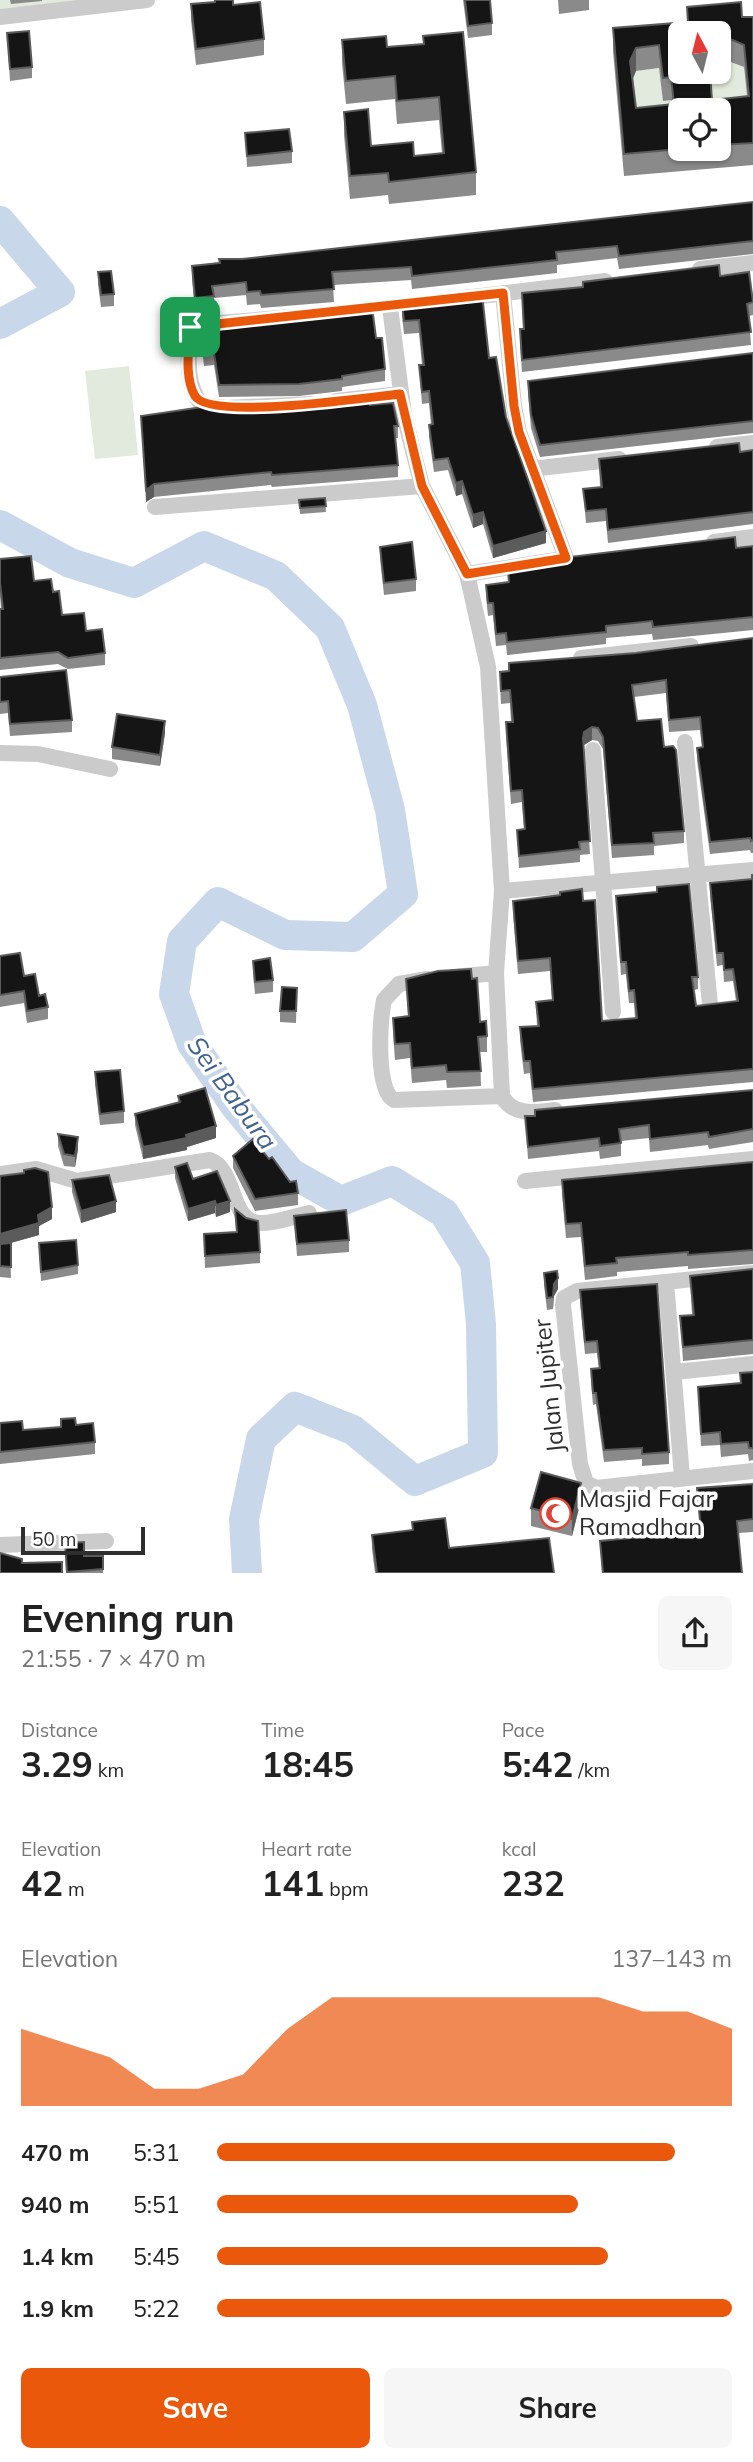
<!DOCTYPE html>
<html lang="en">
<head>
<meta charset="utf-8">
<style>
	:root { --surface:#fff; --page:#f6f6f6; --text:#222; --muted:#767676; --accent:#ea580c }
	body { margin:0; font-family:Mulish,sans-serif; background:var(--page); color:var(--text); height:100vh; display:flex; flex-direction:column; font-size:26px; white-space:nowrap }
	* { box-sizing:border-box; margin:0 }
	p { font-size:23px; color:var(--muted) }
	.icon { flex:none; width:38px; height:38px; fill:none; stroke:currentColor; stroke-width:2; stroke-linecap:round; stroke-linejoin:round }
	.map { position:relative; height:1573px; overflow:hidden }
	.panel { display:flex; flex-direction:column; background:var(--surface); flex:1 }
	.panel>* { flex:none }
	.needle { width:46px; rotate:353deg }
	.buttons { position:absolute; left:668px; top:21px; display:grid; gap:14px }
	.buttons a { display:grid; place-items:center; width:63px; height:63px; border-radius:10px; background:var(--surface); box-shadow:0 2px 5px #0004; font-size:35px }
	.scale { position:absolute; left:21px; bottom:18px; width:124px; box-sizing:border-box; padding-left:7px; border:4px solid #2e2e2e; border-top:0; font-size:19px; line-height:24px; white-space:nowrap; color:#2e2e2e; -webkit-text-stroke:5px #fff; paint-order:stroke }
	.pin { position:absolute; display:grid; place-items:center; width:60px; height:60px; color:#fff; margin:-30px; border-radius:14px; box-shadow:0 4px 10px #0006 }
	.round { display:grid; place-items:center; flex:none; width:74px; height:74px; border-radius:10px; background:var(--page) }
	.overview { display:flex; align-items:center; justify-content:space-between; height:119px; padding:0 21px }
	h1 { font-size:38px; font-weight:700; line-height:52px }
	.stats { display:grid; grid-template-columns:repeat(3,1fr); gap:10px; height:119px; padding:7px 21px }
	.stats div { display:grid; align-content:center }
	.stats b { font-size:35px; font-weight:700 }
	.stats small { font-size:19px; font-weight:400 }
	.stats p { font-size:19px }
	.chart { height:196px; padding:14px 21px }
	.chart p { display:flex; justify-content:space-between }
	.chart svg { width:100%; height:126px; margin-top:7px; fill:var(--accent); opacity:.7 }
	.cta { display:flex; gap:14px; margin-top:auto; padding:14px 21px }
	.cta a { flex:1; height:80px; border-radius:10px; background:var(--accent); color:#fff; font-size:28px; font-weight:700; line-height:80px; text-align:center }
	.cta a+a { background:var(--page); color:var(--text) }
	ul { padding:0 21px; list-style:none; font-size:23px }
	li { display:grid; grid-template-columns:112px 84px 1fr; align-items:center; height:52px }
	li i { height:18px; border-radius:9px; background:var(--accent) }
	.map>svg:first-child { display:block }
</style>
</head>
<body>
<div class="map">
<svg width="753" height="1573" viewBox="0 0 753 1573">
	<rect width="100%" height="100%" fill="#fff"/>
	<path fill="#e1eadc" d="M0,0h114l-114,12z
		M728,61l16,6 5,52 -39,-14v-28l-5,-5h14v-10z
		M675,66l-3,44h9l-45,21 -6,-47 6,-13z
		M129,366l9,89 -43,4 -10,-88z"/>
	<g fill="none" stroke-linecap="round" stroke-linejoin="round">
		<path stroke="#c9d7ea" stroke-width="30" d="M0,221l60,71 -60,32
			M0,525l70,38 64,20 70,-37 72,30 54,52 32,77 28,105 13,84 -50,43 -68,-2 -67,-33 -36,39 -8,53 18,50 44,63 55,66 50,28 51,-20 52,32 31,50 6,61 2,129 -68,28 -62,-51 -58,-23 -34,32 -17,80 3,54"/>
		<path stroke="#cbcbcb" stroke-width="16" d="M0,17l147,-17
			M700,269l53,-6
			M503,293l11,113 5,26 47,126
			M464,298l141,-17
			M390,307l14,108 18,71 45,88 21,93 14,224 -6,82 6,123c11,21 34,16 53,14
			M171,327l121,-10
			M190,327c-1,26 -6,57 12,78l24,3 85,-4
			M336,401l64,-7
			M717,447l36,-4
			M531,469l88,-10
			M155,507l267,-21
			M714,542l39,-5
			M467,574l89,-14
			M581,658l110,-12
			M685,742l25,263
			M593,750l20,262
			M0,753l38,1 72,15
			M502,891l251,-21
			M453,977l43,-4
			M427,979l-28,5 -15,16c-4,20 -9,90 10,100l108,-4
			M0,1174l36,-5 41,12 133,-21c27,10 19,61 49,63 16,1 35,-7 50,-10
			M525,1181l228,-22
			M753,1273l-176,18 -13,7 -1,7 17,159 6,19 10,5 157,-17
			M666,1282l16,195
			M675,1372l78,-8
			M0,1545l106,-4"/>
	</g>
	<path fill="#8a8a8a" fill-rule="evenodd" d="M10,0h32v1l-31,3z
		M214,0h19v5l31,34v16l-68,10 -5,-45v-16l23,-2z
		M463,0h27l2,23v12l-24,3z
		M558,0h31v10l-30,4z
		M687,7l55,10h11v148l-129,11 -11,-125v-23l74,-6zM681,33h38v29l9,-1 16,6 3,29 -35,4zM659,68l4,33 8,-1v4l-35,4 -3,-29 3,-8zM719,110v39h-38z
		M7,33l25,34v11l-22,3z
		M423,36l53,136v23l-87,9 -1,-9 -38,4 -6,-64v-23l27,34 43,10 28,-3 -3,-33 -42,4 -2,-25 -49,5 -4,-41v-23l45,7 36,-3z
		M245,133l47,18v12l-45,4z
		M753,202v52l-134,15 -2,-11 -60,7v8l-145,16 -1,-9 -78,5 1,17 -73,6 -1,-4 -13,1 -1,-10 -32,3v11l-19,2 -3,-32v-13l50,-7z
		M98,272l16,22v12l-13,1 -3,-23z
		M720,276l33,26v13l-4,1 2,29 -229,27 -2,-30v-13h3l-1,-36z
		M402,304l87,54 17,59 40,126 -53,15 -10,-34 -10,4 -11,-34 -6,2 -8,-26 -14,2 -5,-35v-12h2l-2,-22 -7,1 -3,-39h3l-3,-32 -15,1 -2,-18z
		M201,327l175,11 9,31v12l-43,6v4l-43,5 -80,1 -5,-32 -10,1 -3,-27z
		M753,353v80l-213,24 -9,-29 -3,-34v-13z
		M370,405l28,21v12h-3l3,27v12l-126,10 -1,-2 -117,12 -8,5 -5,-86z
		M753,450v74l-145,19 -2,-22 -20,2 -3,-34 17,-2 -1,-28 141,-7z
		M325,498l1,14 -26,2 -1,-14z
		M753,546v84l-100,10 -1,-6 -46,4v6l-99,11 -1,-10 -10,1 -3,-31 -5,1 -2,-19v-12l22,-3v-11l28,-3v-7z
		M380,547l36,32v12l-32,4 -4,-37z
		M0,559l53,33 9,23 24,16 19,22v12l-37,4 -10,-5 -58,6v-61h1l-1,-14z
		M753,638v215h-2l-1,-3 -40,4 -13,-94v-12l5,-1 -2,-17 -31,2 -3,-39 -32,4 3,24 27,26 20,84v12l-30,3v9l-42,3 -9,-109 -5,-8 -6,-1 -8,5 -1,3 7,106 -10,1v7l-61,6 -2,-38 7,-1 -2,-27 -11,2 -5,-69v-13h5l-1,-19 -9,1 -1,-19v-13l9,-1v-8l127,-10z
		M0,677l72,43v12l-62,4 -2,-23 -8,1z
		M165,733l-5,33 -48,-7v-12z
		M753,875v207l-220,20 -3,-29 -6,1 -4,-34v-13l17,-1 -1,-24 16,-2 -2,-29 -32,3 -5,-61v-12l89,120 33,-2 -1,-16h-5l-3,-29 -5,1 -5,-79 82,81v12l-4,1 2,16 40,-5 -3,-20 -9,1 -1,-17 -6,1 -7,-71v-12l42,-4z
		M0,956l24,20 24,31v12l-21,4 -3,-20 -24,4z
		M253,961l20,19v12l-18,2 -2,-21z
		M406,979h66l8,43 7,14v16h-7l1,34 -34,2 -1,-8 -34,3 -2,-25 -15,2 -2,-27v-15l15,-2z
		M297,988l-1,35 -16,-1v-11z
		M95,1072l29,39v12l-24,2 -5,-41z
		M753,1090v52l-44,7 -1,-4 -58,7 -1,-14 -28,3v15l-21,3 -1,-8 -71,8 -3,-43z
		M178,1096l38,42 -29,9v3l-44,9 -8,-34v-11l43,-12z
		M58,1134l20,15 -3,18 -11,-1 -6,-20z
		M233,1156l65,37v12l-43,6 -22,-43z
		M753,1162v102l-65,5v-3l-71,6v4l-32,4 -4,-43 -15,1 -4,-44v-14z
		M175,1167l18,12 37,33 -14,5 -1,-4 -27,8 -13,-43z
		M0,1176l52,43 -13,7v9l-29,8 1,35 -11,-1z
		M72,1180l44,32 -35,11 -9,-31z
		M235,1209l25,43v11l-55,5 -1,-34 32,-2z
		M294,1216l55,24v12l-52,4z
		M39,1243l39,22v9l-37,7z
		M753,1269v85l-70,7 -3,-45 12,-1 -2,-39z
		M544,1273l14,16 -4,7 -1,13 -6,1 -3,-25z
		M580,1290l89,162v12l-27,2v-7l-38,3 -8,-58 -3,1 -2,-24v-12h8l-2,-16 -12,1 -5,-52z
		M753,1372v88l-4,1 -1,-7 -27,3 -1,-12 -19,1 -3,-59 42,-4v-10z
		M61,1419l15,6 19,17v12l-95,10v-41l23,7 38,-3z
		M753,1484v48l-15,1 4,40h-140l-2,-32 100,-10 -3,-43z
		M581,1500l-9,36 -41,-10v-18z
		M412,1522l37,26 105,25h-179l-3,-24v-14l40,-5z
		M65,1543l19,13h19v17h-37z"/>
	<path fill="#5b5b5b" d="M636,48v23l-6,13v-23z
		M462,481v13l-6,2v-13z
		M154,484v13l-8,5v-12z
		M483,512v12l-10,4v-13z
		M546,531v12l-53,15v-12z
		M165,721v12l-5,33v-11z
		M592,727v13l-8,5 -1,6v-13l1,-6z
		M216,1126v12l-29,9v3l-44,9v-12z
		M78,1137v12l-3,18v-11z
		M116,1201v11l-35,11v-12z
		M215,1201v12l-27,8v-12z
		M230,1201v11l-14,5v-12z
		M52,1207v12l-13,7v9l-39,11v-12z
		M558,1278v11l-4,7 -1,13 1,-25z
		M581,1483v17l-9,36v-17z"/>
	<path fill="#151515" stroke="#5b5b5b" stroke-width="2" fill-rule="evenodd" d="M215,0h18v5l27,-3 4,37 -68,10 -5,-45 24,-2z
		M465,0h25l2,23 -24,3z
		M741,2l1,15h11v126l-34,2v-35h-38v39l-57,5 -11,-126 75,-6 -1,-15zM681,33h38v6l9,-1 16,7 5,51 -37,4 -2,-28h-29zM659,45l4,33 8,-1 3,27 -38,4 -6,-47 6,-13z
		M29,31l3,36 -22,2 -3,-36z
		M463,32l13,140 -87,10 -1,-9 -38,3 -6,-64 24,-3 3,37 42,-4 1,14 30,-3 -5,-56 -42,4 -2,-25 -49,5 -4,-41 44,-4 1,11 37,-3 -1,-8z
		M289,129l3,22 -45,5 -2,-23z
		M753,202v39l-134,15 -2,-10 -61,6 1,8 -145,16 -1,-9 -79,5 2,17 -73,6 -1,-4 -13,1 -1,-10 -34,4 2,10 -19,2 -3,-32 28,-3 -1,-4h23z
		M719,265l1,11 29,-4 4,30 -6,2 4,28 -229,28 -2,-31h4l-2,-36 61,-6v-5z
		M111,271l3,23 -13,1 -3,-23z
		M482,294l7,64 7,-1 10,60 40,114 -53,15 -10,-34 -10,3 -11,-34 -6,2 -8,-25 -14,2 -5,-35 4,-1 -4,-33 -7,1 -3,-27h5l-5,-45 -15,1 -2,-17z
		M372,307l4,31h6l3,31 -43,7v3l-43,5 -80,1 -5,-32 -10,1 -3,-27z
		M753,353v68l-213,24 -9,-30 -3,-34z
		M369,398l1,7 23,-2 5,23h-4l4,39 -126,10 -1,-3 -117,12 -8,6 -5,-74 75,-11 58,1z
		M739,443l1,9 13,-2v62l-145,18 -2,-21 -20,2 -3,-22 19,-2 -3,-28z
		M325,498l1,8 -26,2 -1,-8z
		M735,537l1,11 17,-2v71l-100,10 -1,-6 -46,5v6l-99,10 -1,-9 -10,1 -3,-31h-5l-2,-18 23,-3 -1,-11 29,-3 -1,-7z
		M412,542l4,37 -32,4 -4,-36z
		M31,556l3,25 17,-2 2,13 6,-1 3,24 22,-2 2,18 16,-2 3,24 -37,5 -10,-6 -58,6v-49h3l-3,-26v-24z
		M753,638v202l-2,1 -1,-3 -40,4 -13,-94 6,-1 -3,-30 -31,3 -3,-40 -34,5 5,36 24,-2 3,28 9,-1 3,4 8,81 -31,2 1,10 -42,2 -9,-108 -5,-9 -6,-1 -8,5 -1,6 7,103 -11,1 1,7 -61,7 -2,-26 8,-1 -3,-39 -11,1 -5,-69h7l-3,-32 -9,1 -1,-19 9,-1v-8l127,-10z
		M66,670l6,50 -62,4 -2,-23 -8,1v-25z
		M117,714l48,7 -5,34 -48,-8z
		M752,875h1v194l-220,20 -3,-28h-6l-4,-34 19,-1 -3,-24 17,-2 -3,-42 -32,3 -5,-60 47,-6v-3l22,-3 1,12 12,-1 7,121 35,-3 -3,-28 -5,1 -3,-29h-5l-5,-66 41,-4v-5l32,-3 9,93h-6l4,29 42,-5 -5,-32 -9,1 -1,-17h-6l-7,-70 42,-4z
		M20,953l4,23 11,-2 4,22 6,-2 3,13 -21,4 -3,-20 -24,4v-39z
		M270,958l3,22 -18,2 -2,-21z
		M471,969l1,10 5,-1 3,44 6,-1 1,15 -9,1 3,34 -34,1 -1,-7 -34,3 -2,-25 -15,1 -2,-26 16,-2 -3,-37 32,-8z
		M282,987l15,1 -1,23h-16z
		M120,1070l4,41 -24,3 -5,-42z
		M205,1088l11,38 -30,9 1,3 -44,9 -8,-33 45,-12 -2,-6z
		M753,1090v39l-44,8 -1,-5 -58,7 -1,-14 -30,4 2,14 -21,3 -1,-8 -71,9 -3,-31h10v-6z
		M58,1134l20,3 -3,19 -11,-2z
		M253,1139l16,20 3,-2 18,25 6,-1 2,12 -43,6 -22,-43z
		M753,1162v88l-65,5v-3l-72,6 1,5 -32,3 -4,-43 -15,1 -4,-44z
		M187,1163l6,16 24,-8 13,30 -14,4 -1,-4 -27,8 -13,-42z
		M35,1168l13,4 4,35 -14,8 1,8 -39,11v-58l24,-3v-3z
		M109,1175l7,26 -35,10 -9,-31z
		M235,1209l11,9 12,3 2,31 -55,4 -1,-22 33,-2z
		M346,1210l3,30 -52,4 -3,-28z
		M76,1240l2,25 -37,7 -2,-29z
		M11,1243v24l-11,-1v-22z
		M753,1269v71l-70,7 -3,-31 14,-1 -4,-39z
		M557,1271l1,7 -4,6 -1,13 -6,1 -3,-25z
		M657,1284l12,168 -27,2v-6l-38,2 -8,-57h-3l-2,-24 9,-1 -3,-27 -12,1 -5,-52z
		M753,1372v76h-4l-1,-6 -27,2 -1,-12 -19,2 -3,-47 43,-4 -1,-10z
		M75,1418l1,7 17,-2 2,19 -95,10v-29l22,-2 1,9 38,-3v-8z
		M541,1472l40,11 -9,36 -41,-11z
		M753,1484v35l-16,2 5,52h-139l-3,-32 101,-10 -4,-43z
		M445,1518l4,30 100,-10 5,35h-177l-5,-38 41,-5 -1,-8z
		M84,1542v14h19v13l-36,3 -2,-29z
		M0,1553l22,6v4l40,-1v11h-62z"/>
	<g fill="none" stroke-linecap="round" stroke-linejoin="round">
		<defs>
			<path id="route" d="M503,293l11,113 5,26 47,126 -99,16 -45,-88 -22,-92c-32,3 -190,27 -205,2 -11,-19 -6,-48 -5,-69z"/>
		</defs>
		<use href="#route" stroke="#fff" stroke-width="14"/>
		<use href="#route" stroke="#ea580c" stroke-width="9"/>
	</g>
	<defs>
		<symbol id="mosque-ring" viewBox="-11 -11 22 22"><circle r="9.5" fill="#fff" stroke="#dd4637" stroke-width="1.5"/><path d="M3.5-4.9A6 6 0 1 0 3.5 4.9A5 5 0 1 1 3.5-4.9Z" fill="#dd4637"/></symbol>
	</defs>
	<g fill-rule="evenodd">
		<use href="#mosque-ring" x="538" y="1496" width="35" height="35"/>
	</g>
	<g text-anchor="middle" stroke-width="7" stroke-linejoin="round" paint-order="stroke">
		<g font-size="24" fill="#2e2e2e" stroke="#fff">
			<text transform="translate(549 1386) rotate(-96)" y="8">Jalan Jupiter</text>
		</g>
		<g font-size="24" fill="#2e2e2e" stroke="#fff" text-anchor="start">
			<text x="579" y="1507">Masjid Fajar<tspan x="579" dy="28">Ramadhan</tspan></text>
		</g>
		<g font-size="26" font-style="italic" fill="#40628c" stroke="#fff">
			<text transform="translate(232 1093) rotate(54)" y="9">Sei Babura</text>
		</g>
	</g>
</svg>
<div class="buttons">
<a><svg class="needle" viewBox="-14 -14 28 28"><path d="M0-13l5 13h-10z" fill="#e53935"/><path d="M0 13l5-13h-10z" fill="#767676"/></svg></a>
<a><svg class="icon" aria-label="locate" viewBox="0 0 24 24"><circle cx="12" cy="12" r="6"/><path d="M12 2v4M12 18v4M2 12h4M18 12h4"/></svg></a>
</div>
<div class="scale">50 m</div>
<div class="pin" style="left:190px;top:327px;background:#1e9e55"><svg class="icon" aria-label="arrive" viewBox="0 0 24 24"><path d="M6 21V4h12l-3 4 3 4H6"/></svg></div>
</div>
<section class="panel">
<div class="overview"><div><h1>Evening run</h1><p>21:55 · 7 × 470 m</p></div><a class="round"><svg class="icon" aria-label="share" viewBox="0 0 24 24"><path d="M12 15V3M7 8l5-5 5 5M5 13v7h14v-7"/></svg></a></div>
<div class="stats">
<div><p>Distance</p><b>3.29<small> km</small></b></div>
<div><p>Time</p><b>18:45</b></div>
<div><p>Pace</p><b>5:42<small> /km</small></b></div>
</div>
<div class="stats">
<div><p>Elevation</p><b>42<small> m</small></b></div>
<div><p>Heart rate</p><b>141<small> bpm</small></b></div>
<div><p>kcal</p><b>232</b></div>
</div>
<div class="chart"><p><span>Elevation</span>137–143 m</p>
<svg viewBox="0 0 160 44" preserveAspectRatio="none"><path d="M0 44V17L10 22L20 27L30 38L40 38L50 33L60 17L70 6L80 6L90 6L100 6L110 6L120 6L130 6L140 11L150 11L160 17V44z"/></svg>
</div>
<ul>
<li><b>470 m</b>5:31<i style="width:89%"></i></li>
<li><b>940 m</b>5:51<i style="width:70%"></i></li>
<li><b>1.4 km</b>5:45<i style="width:76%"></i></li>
<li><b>1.9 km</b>5:22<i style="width:100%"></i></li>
</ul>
<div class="cta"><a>Save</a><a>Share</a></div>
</section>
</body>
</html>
